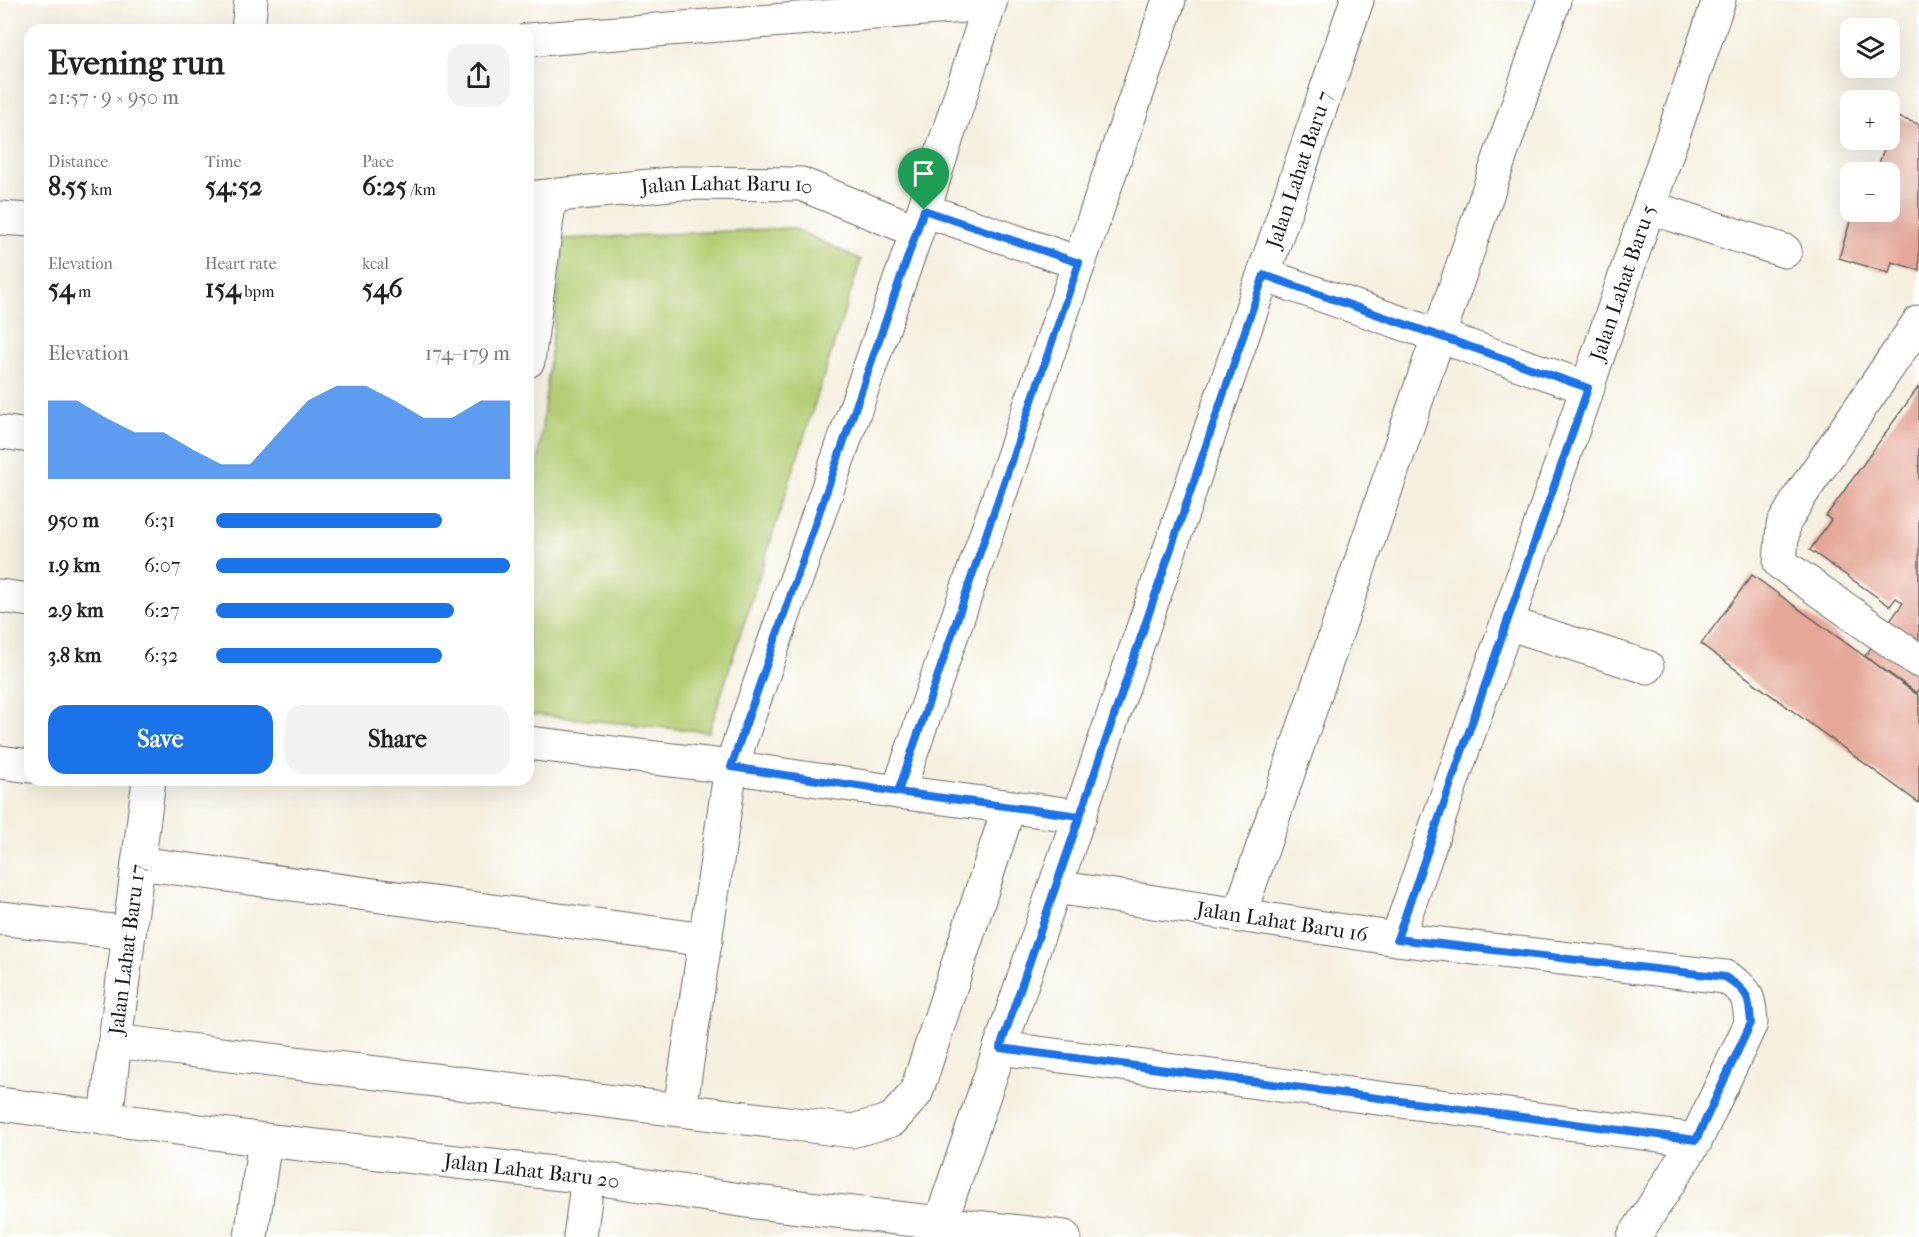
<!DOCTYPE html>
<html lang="en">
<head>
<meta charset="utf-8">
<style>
	:root { --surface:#fff; --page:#f2f2f2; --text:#222; --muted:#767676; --accent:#1a73e8 }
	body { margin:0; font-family:"IM FELL French Canon",serif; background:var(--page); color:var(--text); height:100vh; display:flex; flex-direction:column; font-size:22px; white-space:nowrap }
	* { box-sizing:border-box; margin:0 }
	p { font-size:20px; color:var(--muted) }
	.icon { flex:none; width:33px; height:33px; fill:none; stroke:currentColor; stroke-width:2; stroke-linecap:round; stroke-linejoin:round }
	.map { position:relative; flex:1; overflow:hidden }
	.details { position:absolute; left:24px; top:24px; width:510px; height:762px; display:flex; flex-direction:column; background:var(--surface); border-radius:18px; box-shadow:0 6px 24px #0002 }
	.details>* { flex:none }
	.tools { position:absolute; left:1840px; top:18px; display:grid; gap:12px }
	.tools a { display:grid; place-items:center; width:60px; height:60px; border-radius:12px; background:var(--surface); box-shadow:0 6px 24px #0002; font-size:30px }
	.pin { position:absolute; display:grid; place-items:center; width:51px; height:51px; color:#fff; margin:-62px -26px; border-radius:50% 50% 50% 0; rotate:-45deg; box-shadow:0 0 6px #0007 }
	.pin .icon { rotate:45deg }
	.round { display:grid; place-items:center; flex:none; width:63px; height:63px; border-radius:18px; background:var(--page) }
	.head { display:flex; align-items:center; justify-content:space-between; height:102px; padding:0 24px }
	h1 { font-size:33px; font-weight:800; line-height:45px }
	.figures { display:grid; grid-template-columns:repeat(3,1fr); gap:9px; height:102px; padding:6px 24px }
	.figures div { display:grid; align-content:center }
	.figures b { font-size:26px; font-weight:800 }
	.figures small { font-size:16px; font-weight:400 }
	.figures p { font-size:16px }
	.chart { height:168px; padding:12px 24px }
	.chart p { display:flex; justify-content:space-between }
	.chart svg { width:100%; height:108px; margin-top:6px; fill:var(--accent); opacity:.7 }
	.cta { display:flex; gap:12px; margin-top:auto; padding:12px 24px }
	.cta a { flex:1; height:69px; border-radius:18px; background:var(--accent); color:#fff; font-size:24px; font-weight:800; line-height:69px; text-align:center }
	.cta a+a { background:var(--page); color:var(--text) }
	ul { padding:0 24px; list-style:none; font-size:20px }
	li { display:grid; grid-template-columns:96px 72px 1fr; align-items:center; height:45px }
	li i { height:15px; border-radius:8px; background:var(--accent) }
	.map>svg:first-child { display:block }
</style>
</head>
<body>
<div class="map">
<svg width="1919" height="1237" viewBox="0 0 1919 1237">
	<rect width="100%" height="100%" fill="#fff"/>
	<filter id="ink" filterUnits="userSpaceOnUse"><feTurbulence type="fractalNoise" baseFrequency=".0167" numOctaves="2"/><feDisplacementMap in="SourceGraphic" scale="12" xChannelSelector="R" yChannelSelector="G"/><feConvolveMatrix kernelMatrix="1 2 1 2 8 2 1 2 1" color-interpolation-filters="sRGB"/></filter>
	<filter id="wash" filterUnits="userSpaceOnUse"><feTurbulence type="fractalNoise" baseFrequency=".008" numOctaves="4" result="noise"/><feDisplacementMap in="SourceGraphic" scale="24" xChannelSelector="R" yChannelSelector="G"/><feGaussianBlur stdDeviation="1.35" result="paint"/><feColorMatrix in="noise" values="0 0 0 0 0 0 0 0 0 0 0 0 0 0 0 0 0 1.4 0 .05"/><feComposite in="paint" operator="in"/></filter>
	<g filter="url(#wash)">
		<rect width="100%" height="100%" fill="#f5f0e0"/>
		<path fill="#b5ce74" stroke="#687548" stroke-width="1.5" d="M793,228l68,32 -152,472 -181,-18v-167l36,-308z"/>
		<g id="blocks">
			<path fill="#e5a797" d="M1894,116l25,8v146l-27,-8 -3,11 -50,-15 14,-46h37v-40h-14l11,-32h3v-12z
				M1919,386v304l-2,3 -52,-37 38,-53 -7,-5 -6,8 -80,-56 21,-30 -5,-4z
				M1752,575l167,121v107l-218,-159z"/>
		</g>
	</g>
	<g filter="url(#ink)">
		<use href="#blocks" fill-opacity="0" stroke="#686661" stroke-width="1.5"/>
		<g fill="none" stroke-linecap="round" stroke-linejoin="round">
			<defs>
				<g id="minor">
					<path d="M248,30l3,-30"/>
					<path d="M528,40l461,-36"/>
					<path id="s1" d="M528,198l153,-15 120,1 116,47"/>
					<path d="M1649,207l136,44"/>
					<path d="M924,210l155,53"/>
					<path d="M0,218l30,2"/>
					<path d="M1264,275l324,113"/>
					<path d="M1919,322l-119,174 -17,29 -3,38 139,98"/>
					<path d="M528,361l22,-165"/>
					<path d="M0,432l30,4"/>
					<path d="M0,596l30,4"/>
					<path d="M1507,623l140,44"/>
					<path d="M528,743l203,24 167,25 182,24"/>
					<path d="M0,762l30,4"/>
					<path d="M898,792l271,-792"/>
					<path d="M138,863l568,77"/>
					<path id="s2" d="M1055,887l342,52 328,38c23,14 24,19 26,46l-55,117 -62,97"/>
					<path d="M1239,916l315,-916"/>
					<path d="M0,918l129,15"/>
					<path id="s3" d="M1397,939l110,-316 212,-623"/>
					<path d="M115,1041l737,90 40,-11 24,-27 93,-286"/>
					<path d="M1000,1048l696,92"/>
					<path id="s4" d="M0,1104l265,36 323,37 159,24 317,36"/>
					<path d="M680,1109l51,-342 186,-536 74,-231"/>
					<path id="s5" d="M106,1119l9,-78 34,-261"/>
					<path id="s6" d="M940,1224l417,-1224"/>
					<path d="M251,1237l14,-97"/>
					<path d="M580,1237l8,-60"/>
				</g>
			</defs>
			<use href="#minor" stroke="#686661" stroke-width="35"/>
			<use href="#minor" stroke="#fff" stroke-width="33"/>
		</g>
	</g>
	<g fill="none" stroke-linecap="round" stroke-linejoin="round" filter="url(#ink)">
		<defs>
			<path id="route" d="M924,210l-193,557 167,25 182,24 -80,232 696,92 55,-117c-2,-27 -3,-32 -26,-46l-328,-38 191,-551 -324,-113 -184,541 -182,-24 181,-529 -155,-53"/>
		</defs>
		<use href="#route" stroke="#fff" stroke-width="12"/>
		<use href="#route" stroke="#1a73e8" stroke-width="8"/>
	</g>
	<g text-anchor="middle" stroke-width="6" stroke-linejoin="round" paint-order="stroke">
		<g font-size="21" fill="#1c1c1c" stroke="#fff">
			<text dy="7" stroke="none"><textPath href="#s6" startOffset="1114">Jalan Lahat Baru 7</textPath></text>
			<text dy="7" stroke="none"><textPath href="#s1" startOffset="200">Jalan Lahat Baru 10</textPath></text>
			<text dy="7" stroke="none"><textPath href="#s3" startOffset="694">Jalan Lahat Baru 5</textPath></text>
			<text dy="7" stroke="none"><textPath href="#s2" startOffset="230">Jalan Lahat Baru 16</textPath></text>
			<text dy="7" stroke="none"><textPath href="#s5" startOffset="171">Jalan Lahat Baru 17</textPath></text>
			<text dy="7" stroke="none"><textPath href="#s4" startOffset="536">Jalan Lahat Baru 20</textPath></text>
		</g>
	</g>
</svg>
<div class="tools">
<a><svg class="icon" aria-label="layers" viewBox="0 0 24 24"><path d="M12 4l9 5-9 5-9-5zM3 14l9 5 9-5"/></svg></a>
<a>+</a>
<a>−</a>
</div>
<div class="pin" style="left:924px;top:210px;background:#1e9e55"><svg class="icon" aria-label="arrive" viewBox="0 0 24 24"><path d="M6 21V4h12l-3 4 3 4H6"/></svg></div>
<section class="details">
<div class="head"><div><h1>Evening run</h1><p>21:57 · 9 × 950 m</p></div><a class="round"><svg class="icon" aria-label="share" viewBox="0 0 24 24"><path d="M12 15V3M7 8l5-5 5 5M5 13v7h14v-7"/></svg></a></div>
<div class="figures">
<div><p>Distance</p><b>8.55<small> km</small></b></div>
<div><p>Time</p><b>54:52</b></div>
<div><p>Pace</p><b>6:25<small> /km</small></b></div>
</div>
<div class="figures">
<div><p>Elevation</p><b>54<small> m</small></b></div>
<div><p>Heart rate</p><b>154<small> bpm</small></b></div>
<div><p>kcal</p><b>546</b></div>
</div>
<div class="chart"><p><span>Elevation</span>174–179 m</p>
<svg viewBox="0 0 160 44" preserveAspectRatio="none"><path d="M0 44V12L10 12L20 19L30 25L40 25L50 32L60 38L70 38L80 25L90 12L100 6L110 6L120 12L130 19L140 19L150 12L160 12V44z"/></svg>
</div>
<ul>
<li><b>950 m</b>6:31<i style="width:77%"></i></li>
<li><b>1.9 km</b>6:07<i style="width:100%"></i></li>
<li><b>2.9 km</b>6:27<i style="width:81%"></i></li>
<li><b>3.8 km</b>6:32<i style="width:77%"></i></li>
</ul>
<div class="cta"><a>Save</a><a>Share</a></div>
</section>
</div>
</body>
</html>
